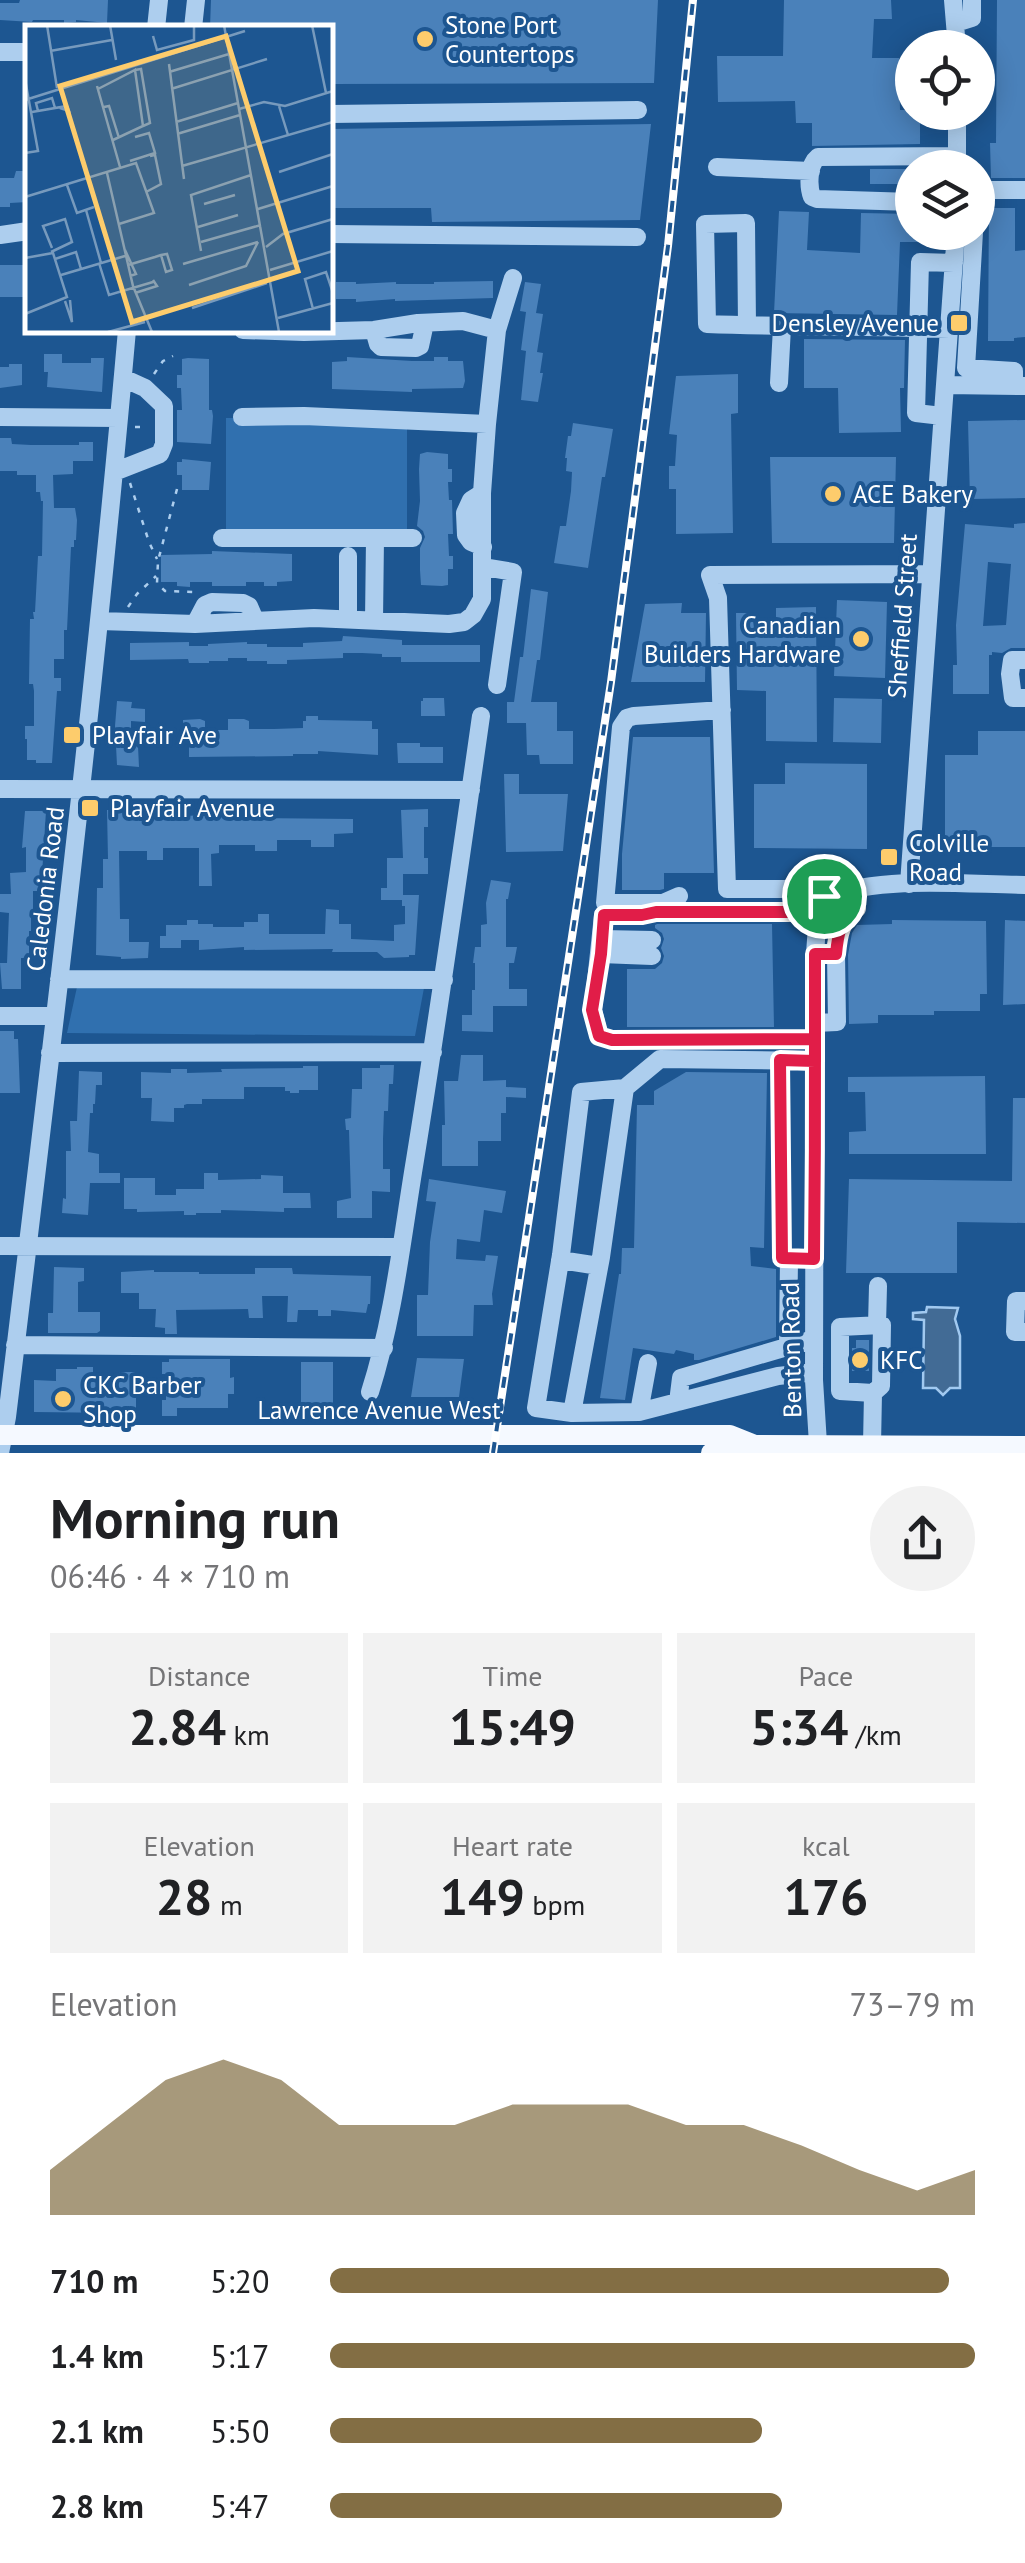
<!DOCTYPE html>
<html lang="en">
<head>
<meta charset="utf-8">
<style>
	:root { --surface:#fff; --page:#f2f2f2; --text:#202124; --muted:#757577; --accent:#836e44 }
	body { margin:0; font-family:"PT Sans",sans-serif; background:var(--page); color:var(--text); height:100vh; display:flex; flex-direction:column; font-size:38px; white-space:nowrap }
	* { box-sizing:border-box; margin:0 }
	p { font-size:32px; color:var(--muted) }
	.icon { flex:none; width:55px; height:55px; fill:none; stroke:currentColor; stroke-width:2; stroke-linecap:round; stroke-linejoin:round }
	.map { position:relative; height:1453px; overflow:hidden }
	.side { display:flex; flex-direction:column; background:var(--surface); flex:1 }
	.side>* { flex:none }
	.fabs { position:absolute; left:895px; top:30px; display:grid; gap:20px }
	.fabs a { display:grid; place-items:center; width:100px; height:100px; border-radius:50%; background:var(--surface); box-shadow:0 5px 25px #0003; font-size:50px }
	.pin { position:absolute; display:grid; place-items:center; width:85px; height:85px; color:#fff; margin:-42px; border:5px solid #fff; border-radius:50%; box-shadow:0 2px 10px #0007 }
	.round { display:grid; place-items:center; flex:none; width:105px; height:105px; border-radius:52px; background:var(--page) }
	.summary { display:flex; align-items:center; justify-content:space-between; height:170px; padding:0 50px }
	h1 { font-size:55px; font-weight:800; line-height:75px }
	.stats { display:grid; grid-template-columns:repeat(3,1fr); gap:15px; height:170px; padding:10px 50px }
	.stats div { display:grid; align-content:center; border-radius:0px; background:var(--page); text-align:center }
	.stats b { font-size:50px; font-weight:800 }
	.stats small { font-size:28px; font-weight:400 }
	.stats p { font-size:28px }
	.chart { height:280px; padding:20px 50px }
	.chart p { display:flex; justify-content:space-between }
	.chart svg { width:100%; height:180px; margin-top:10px; fill:var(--accent); opacity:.7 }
	ul { padding:0 50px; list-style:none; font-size:32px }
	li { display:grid; grid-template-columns:160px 120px 1fr; align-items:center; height:75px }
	li i { height:25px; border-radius:12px; background:var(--accent) }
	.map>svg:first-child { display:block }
</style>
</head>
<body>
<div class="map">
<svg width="1025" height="1453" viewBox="0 0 1025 1453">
	<rect width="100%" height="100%" fill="#1d5691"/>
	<path fill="#3070af" d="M226,418l181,1v112l-181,-1z
		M77,987l347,1 -9,48 -348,-3z"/>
	<path fill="#426b95" stroke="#a1c9f0" stroke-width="2.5" d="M927,1307l31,1 -3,11 5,17v52h-10l-7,7 -7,-7h-13l1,-68 -11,-1v-6l13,-1z"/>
	<path fill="#4a81ba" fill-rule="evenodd" d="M20,0h88l-1,23 -31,-3v2l-12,1v-3h-31l-1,2 -32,-2v-17h19z
		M211,0h447l-4,83 -324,1v-56h-120z
		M784,0h107l1,19h-18l-2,39h27l1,52h12v2h8v32l-108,2v-23h-16l-1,-22 -77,1 -1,-46h66z
		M997,0h28v178h-34l-1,-35h6z
		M651,124l-11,96 -208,2 -1,-14h-101v-79z
		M870,169h42v15h-42z
		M16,171h12v31l-18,1v4h-10v-29h14z
		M989,208h26v43l10,-1v87l-11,1v3h-26z
		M779,211l30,1 -2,38 53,3 1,-40 51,1v18h7v10h-19l-3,73 -123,-2z
		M0,265h28v32h-28z
		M493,281v17l-98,3v-2l-39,3v-3h-20v-17h20v2l40,-2v2h38v-2z
		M525,282l16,2 -5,29 7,1 -6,38 6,1 -3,20h3l-5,29 -17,-2 5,-49 -5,-1 5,-38 -6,-1z
		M804,339l101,1 -1,48h-4l1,44 -62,1 -1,-45h-34z
		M44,354h18v9h29v-5h13l-2,34 -55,-5 1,-15h-4z
		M347,357l65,4h22v-4h14v4h15l2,20 -2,7 -51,1v3l-80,-3v-27l15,-1z
		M188,358l21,1v51h3l1,6 -2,28 -34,-2v-32h5l-1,-22h-4v-13h5v-16z
		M9,364h13v21l-22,3v-21h9z
		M738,374v39l-7,1 2,119 -57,1v-45h-7v-23h6l2,-31 -8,-1 7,-58z
		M1025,420v78l-55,1 -2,-78z
		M573,423l40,6 -8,48h-3l-14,91 -34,-5 6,-37h6l5,-35 1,-19 -6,-1 1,-13h-2l3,-22h3z
		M0,438h11l1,6 19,1h48v-3h14v19h-20v13l-20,1 1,33h21l2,12 -1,20h-2v7h-3l-4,83h-3v29h-10v19h7v13h-4l-5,72h-16v-3h-9v-21h-2v-13h9v-35l-1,-7h-4l1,-65h4l-1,-7h2l3,-56h4l1,-55h-2l-1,-9h-4v-17h-19v-4h-17z
		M427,452l21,2v15h4v13h-4l1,18h3l1,34h-5l1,22h4v13h-5v16l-6,1 -21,-1 -1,-15v-22l5,-11 -2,-6 -6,-5 3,-25 -1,-32 1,-15z
		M770,457h126l-2,86h-122z
		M182,459l29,3 -2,28h-27v-15h-5v-13h5z
		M1025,523v125h-14l-9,5 -10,-1v3h-3v39h-36v-29h4l-1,-40 9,-101 49,4v-4zM988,562l23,2 -5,61 -23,1z
		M212,551l80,3v27l-15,1v4h-13v-4h-18v4h-34v-4h-22v5l-13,-1v-4h-16v-27l51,-1z
		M531,589l17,3 -8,68h-3l-6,42h26v29h16v33h-33l-1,-9h-12l-1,-32h-19v-21h7l6,-45h3z
		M837,600l50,2 -2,76 -51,-2z
		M682,603l-1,10h25l-1,69h-74l14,-78z
		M816,607l1,135 -51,-1v-50l-29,-1 -1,-77h16l2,15 22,-1v-19z
		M343,636l59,4v5h78v17h-79v-5h-19v-3l-20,-1h-19v5l-56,2v4h-20v-3h-20v-3h-19v3h-19v2h-20l-1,-4 -58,1v-17l59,-1v4h19v-2l39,-2v2h20v3h36v-4l39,-2z
		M423,698h21l1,18h-24v-15h2z
		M834,698l48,1 -1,44 -48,-1z
		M117,701l15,1 -1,6 14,1v13l-14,-1v25h7l1,21 -22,-2 -2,-39z
		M306,716h12v4l54,1v8h6v26l-60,-4v3h-25v2l-104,1v-24h-6v-13l17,-1 5,2v9h23v-11h16l5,2v8h25l29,-1v-7h3z
		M978,731h47v116h-80v-92h33z
		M633,737h77l4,136h-50v16l-4,1h-38v-36z
		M397,743h23v4h23v16h-45z
		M785,763l82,1v85l-113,-1v-64h31z
		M504,774h15v20h49l-5,57 -57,1z
		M428,809v18h-4v31h4v16h-25v21h16l-4,60h-6v2l-25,1 -7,-6h-45l1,-3 -89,1v-3l-45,3v-10h-18v8h-21v-12h6v-11h21v-5h11v4h15v3h31v-5h14v-8h11v20h56l1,-25 13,1v14h12v15l43,2v-16l11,-1v-18h-3v-6h-21v-12h6v-30h16l-2,-48z
		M107,810h36v9h27v-6l11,-1v4l65,-2v4l107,1v14l-19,1v13h-23v-7h-34v11h-22v-6h-36v8l-8,1 1,32h-13v-38h-36v12h-16v-9h-28l1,68h9v23h20l-1,16 -27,1v-2l-25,-2 1,-67h6v-29h5z
		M25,811h21l-5,80h-8v23h-2v17h-2v27h-8v31h-19l-2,-26h7l2,-50 -9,-1v-18h11l-1,-21 16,-1v-25l-4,1z
		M491,880l20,3 -3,16h-2v48h11l-3,16h-5v26h18v17h-34v26l-31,-1v-16h10v-25h3v-27h-2l2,-16h6v-22l6,-1 -1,-21z
		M892,920l94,1 1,73h-7v17h-46v4h-56v8l-29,1 -1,-69 4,-22 5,-8 35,-1z
		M1005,920l20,1v83l-22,1z
		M657,924h115l2,103h-147v-58h28l7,-6 2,-7 -3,-8 3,-9 -2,-6 -7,-5v-3z
		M0,1031h14v8h4l2,54h-20z
		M461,1055h22v26l23,-1v7l20,1v10l-20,-1v16h-5v28h-23v25h-36v-41h3l-1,-44h14z
		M380,1065h14l-1,19h-4l-1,27h-4l-1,28v30h7v23l-18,-1v27h-35v-17l14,-3 -2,-68h-3l-1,-11 6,-1 1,-29h10v-21h18z
		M303,1066h15v24h-19v3h-9v-2h-5v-4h-41v12h-42v5h-15l-3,1v3h-10v14l-23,-1 1,-23h-11v-26l30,1v-4h16v4l35,-1 -1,-3 82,-1z
		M79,1071l23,1v13h-6l-1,19h-2v9h-3l-2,39 11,2v19h21v10h-30l-2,32 -26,-2 1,-15 3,1v-48h5l-1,-30h7z
		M686,1072l81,1 -3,175 -14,-1 1,19 25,3v68l-77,23h-5v-6l-18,-4 -2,4 -41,-6 -8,52 -25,-2 19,-124h2l1,-26h12l3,-143h17v-14z
		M985,1076l1,78h-137v-22l17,-1 -1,-39h-17v-15z
		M1013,1098h12v125l-68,-1v51h-111l3,-94 163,2z
		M204,1173h14v7l43,-1v-4l22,1v17h27l1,15h-27v4l-63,-2v3h-25v2h-12v-4l-47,1v-3h-13v-31h31v17h21v-6h28z
		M429,1179l77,12 -4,22 -18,-3 -4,32 -23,-3 -1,20 29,2 1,-6 12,1 -6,38 1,11h-19l-1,31h-56v-41h11l2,-53 6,-40 -10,-1z
		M54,1267l30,1v13l-6,1v30h22v19l-3,2h-49v-20h5z
		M255,1268h37l1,6 78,2 -1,28h-2l-2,9 -35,-3v6h-13v-6h-20l-1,12h-10l1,-26h-26l1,22h-14l-1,-9 -72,1 1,24h-12v-6l-10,-1 1,-18h-17v-16h-18v-21l33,-2v2h45v2h56z
		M856,1340h13v31h-17v-23h4z
		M417,1358l47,1 -5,38h-48z
		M169,1359h61v19l4,-1v17h-6v14h-51v8h-15v-16h4v-26h-4v-12h7z
		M301,1362h32v43h-32z
		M77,1367h16v13l26,-1v-7h17v44h-17v-3l-85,-1v-32l22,1v-12h21z"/>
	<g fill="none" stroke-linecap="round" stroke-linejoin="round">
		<path stroke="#adceee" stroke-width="2.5" stroke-dasharray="5 8" stroke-linecap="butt" d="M154,374l9,-13 10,-5
			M135,427h13
			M130,483l19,59 8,17
			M177,489l-19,72 -1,22 8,8 30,1
			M128,607l9,-13 19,-18"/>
		<path stroke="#adceee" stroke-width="18" d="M953,0l4,48
			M956,23l16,-5v-18
			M156,28l3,-28
			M193,28l3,-28
			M0,52h28
			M330,114l308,-4
			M717,167l94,4
			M957,167v-55
			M978,190h47
			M912,202l-95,-3 -5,-2c-4,-11 -4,-32 6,-40l139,-1
			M974,232l-8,136 48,3v15
			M330,234l307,3
			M0,235l28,-4
			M747,325l-1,-102 -41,1 2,100c81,3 162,2 243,5
			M243,330l61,2 70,-2 44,-7 45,-2 34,9
			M374,330l4,14 3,3 35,1 4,-2 5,-23
			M779,383l3,-56
			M946,385l79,1
			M942,416l-26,-3 4,-151 34,1
			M0,417l119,1
			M242,417l62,-1 183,8
			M114,472l46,-18 4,-10v-38l-19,-18 -22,-10
			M482,493l-11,7 -6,13 1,22 5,7 12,5
			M222,538h191
			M348,556v63
			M484,567l29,5 -16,113
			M100,621l95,3 119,-6 135,6 15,-2 9,-7 9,-16v-106l5,-69 10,-94 16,-52
			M374,621l1,-83
			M195,624l10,-19 7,-3 31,1 6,3 6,14
			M1025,660h-13l-2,14 3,24h12
			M0,789l471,1
			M909,884l47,-652
			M679,896l-16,7h-58l16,-176 6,-9 7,-2 88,-6
			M824,896l-13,-7h-84l-9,-291 -8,-23 220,-1
			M824,896c63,-20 136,-12 201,-11
			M602,939l50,1
			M601,954l51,2
			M815,954h21l1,68 -22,1
			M836,954c2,-21 4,-32 20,-46l-2,-20
			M59,979l385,1
			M0,1016h54
			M815,1039l-202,1 -14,-5 -6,-25 10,-95h40l13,-3h162
			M50,1053l383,-1
			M780,1060l2,198 32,1
			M0,1246l400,1
			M560,1260l39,6
			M1025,1301h-9l-1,31h10
			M877,1325l1,-39
			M15,1345l369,3
			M788,1346l1,-88
			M814,1372l-36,4 -139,36 -67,1 29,-156 24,-169 35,-29 155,2
			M370,1392c24,-75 32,-154 45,-232 24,-148 45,-296 66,-444
			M678,1402l3,-24 133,-39
			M639,1412l9,-49
			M572,1413l-36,-5 25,-153 20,-163 44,-4
			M818,1444l-4,-64 1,-426 3,-42 4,-12
			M872,1445l1,-52 8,-7 1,-61 -42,2v64l33,2
			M0,1453l7,-36c44,-362 88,-724 120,-1087"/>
		<path stroke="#f5f9ff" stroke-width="20" d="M0,1435h730l25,10
			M711,1453l18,-1 26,-7 270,1"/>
		<defs>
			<path id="rail" d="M493,1453l118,-771 57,-436 25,-246"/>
		</defs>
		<use href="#rail" stroke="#fff" stroke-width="8"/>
		<use href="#rail" stroke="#1d5691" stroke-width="4" stroke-dasharray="11" stroke-linecap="butt"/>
	</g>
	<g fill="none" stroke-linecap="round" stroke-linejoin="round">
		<defs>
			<path id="route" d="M824,896l-6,16h-162l-14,3h-38l-3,39 -9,56 7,26 13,4 203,-1c0,73 0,147 -1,220l-32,-1 -2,-198 35,1v-107h21c2,-21 4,-32 20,-46l-2,-20 -30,8"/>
		</defs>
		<use href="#route" stroke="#fff" stroke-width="20"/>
		<use href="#route" stroke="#e11d48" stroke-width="12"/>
	</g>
	<g fill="#fdcc6c" stroke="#1d5691" stroke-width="4">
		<circle cx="425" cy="39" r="10"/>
		<rect x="949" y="313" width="20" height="20" rx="5"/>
		<circle cx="833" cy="494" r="10"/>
		<circle cx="861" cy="639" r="10"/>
		<rect x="62" y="725" width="20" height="20" rx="5"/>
		<rect x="80" y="798" width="20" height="20" rx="5"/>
		<rect x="879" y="847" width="20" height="20" rx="5"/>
		<circle cx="860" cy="1360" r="10"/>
		<circle cx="63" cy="1399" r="10"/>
	</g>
	<g text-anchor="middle" stroke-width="8" stroke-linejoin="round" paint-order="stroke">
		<g font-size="25" fill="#fff" stroke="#1d5691" text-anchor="start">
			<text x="445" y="34">Stone Port<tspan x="445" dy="29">Countertops</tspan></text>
			<text x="939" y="332" text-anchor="end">Densley Avenue</text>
			<text x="853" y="503">ACE Bakery</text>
			<text x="841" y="634" text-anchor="end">Canadian<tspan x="841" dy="29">Builders Hardware</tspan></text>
			<text x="92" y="744">Playfair Ave</text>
			<text x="110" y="817">Playfair Avenue</text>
			<text x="909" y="852">Colville<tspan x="909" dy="29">Road</tspan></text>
			<text x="880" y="1369">KFC</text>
			<text x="83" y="1394">CKC Barber<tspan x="83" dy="29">Shop</tspan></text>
		</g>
		<g font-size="25" fill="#fff" stroke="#1d5691">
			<text transform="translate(902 616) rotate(-86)" y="9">Sheffield Street</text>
			<text transform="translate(45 889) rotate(-83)" y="9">Caledonia Road</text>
			<text transform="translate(791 1350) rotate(-91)" y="9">Benton Road</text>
			<text x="379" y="1419">Lawrence Avenue West</text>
		</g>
	</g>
	<g transform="translate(25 25)">
		<rect width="308" height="308" fill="#1d5691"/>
		<path fill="none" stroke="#779abd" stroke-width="2.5" d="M22,0l10,63M85,0l6,35M199,0l55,307M287,0l14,68M128,11l4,14 37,-10v-15M25,26l62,-11M144,39l15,115M110,45l6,-1 9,54 -7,3M144,47l60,-18M0,54l13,72 -13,2M72,61l23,81M73,64l37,-19 8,56 -30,14M146,64l96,-30M0,75l220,-69M254,81l9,29M79,82l5,-1 10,32M214,84l25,-7 21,4 48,-15M13,86l-2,-8 16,-5 3,10M7,87l35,-6 2,5 -9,-3M151,97l62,-19M152,109l63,-19M105,136l25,-8 -6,-20 -14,4M157,141l151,-44M254,147l54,-18M82,148l26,113 19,46M42,160l10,28 17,-6M121,167l15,-8 -6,-29 -5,1M0,172l111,-34 18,50 -35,11M179,179l31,-9M233,184l75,-23M61,185l15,53M173,202l40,-12M176,217l60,-17M241,222l17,-13 50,-15M100,225l11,24 -6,2M176,226l-10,-56 60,-20M26,227l21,-10 -7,-23 -22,7 9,22M0,233l28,-5 14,44 -42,17M30,234l21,-7 5,17M74,238l10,32 44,-13M158,239l75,-22M103,240l27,-8 6,-2 6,-1 5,16 -6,2 -5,-17M245,245l63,-19M36,250l64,-19M164,260l57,-19 12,-24M110,268l22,-7 -4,-6M40,276l7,21 -2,-22M167,283l75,-25M288,284l-8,-30 21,-7 7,21M253,293l55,-15M83,307l37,-10"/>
		<path fill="#fdcc6c" fill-opacity="0.15" stroke="#fdcc6c" stroke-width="5" d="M201,11l72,235 -166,51 -72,-236z"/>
		<rect width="308" height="308" fill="none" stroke="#fff" stroke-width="5"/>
	</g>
</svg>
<div class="fabs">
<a><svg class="icon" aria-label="locate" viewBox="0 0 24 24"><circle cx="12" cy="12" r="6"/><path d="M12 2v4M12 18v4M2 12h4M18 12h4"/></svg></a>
<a><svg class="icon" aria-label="layers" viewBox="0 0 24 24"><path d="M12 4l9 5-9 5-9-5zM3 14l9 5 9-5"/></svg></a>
</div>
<div class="pin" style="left:824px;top:896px;background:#1e9e55"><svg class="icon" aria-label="arrive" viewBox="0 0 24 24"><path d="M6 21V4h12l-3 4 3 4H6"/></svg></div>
</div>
<section class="side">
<div class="summary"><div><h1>Morning run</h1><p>06:46 · 4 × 710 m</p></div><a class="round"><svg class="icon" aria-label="share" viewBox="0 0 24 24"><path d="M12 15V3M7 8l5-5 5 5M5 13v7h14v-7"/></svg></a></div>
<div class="stats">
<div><p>Distance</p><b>2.84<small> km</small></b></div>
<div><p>Time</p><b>15:49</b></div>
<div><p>Pace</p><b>5:34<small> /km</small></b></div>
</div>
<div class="stats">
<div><p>Elevation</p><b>28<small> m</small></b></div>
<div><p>Heart rate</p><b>149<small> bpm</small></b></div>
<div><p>kcal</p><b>176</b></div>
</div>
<div class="chart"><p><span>Elevation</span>73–79 m</p>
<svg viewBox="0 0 160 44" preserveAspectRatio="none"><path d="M0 44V33L10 22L20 11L30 6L40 11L50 22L60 22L70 22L80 17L90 17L100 17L110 22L120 22L130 27L140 33L150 38L160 33V44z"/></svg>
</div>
<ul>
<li><b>710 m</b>5:20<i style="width:96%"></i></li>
<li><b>1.4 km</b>5:17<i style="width:100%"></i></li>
<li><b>2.1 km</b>5:50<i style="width:67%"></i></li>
<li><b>2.8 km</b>5:47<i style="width:70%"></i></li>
</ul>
</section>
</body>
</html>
